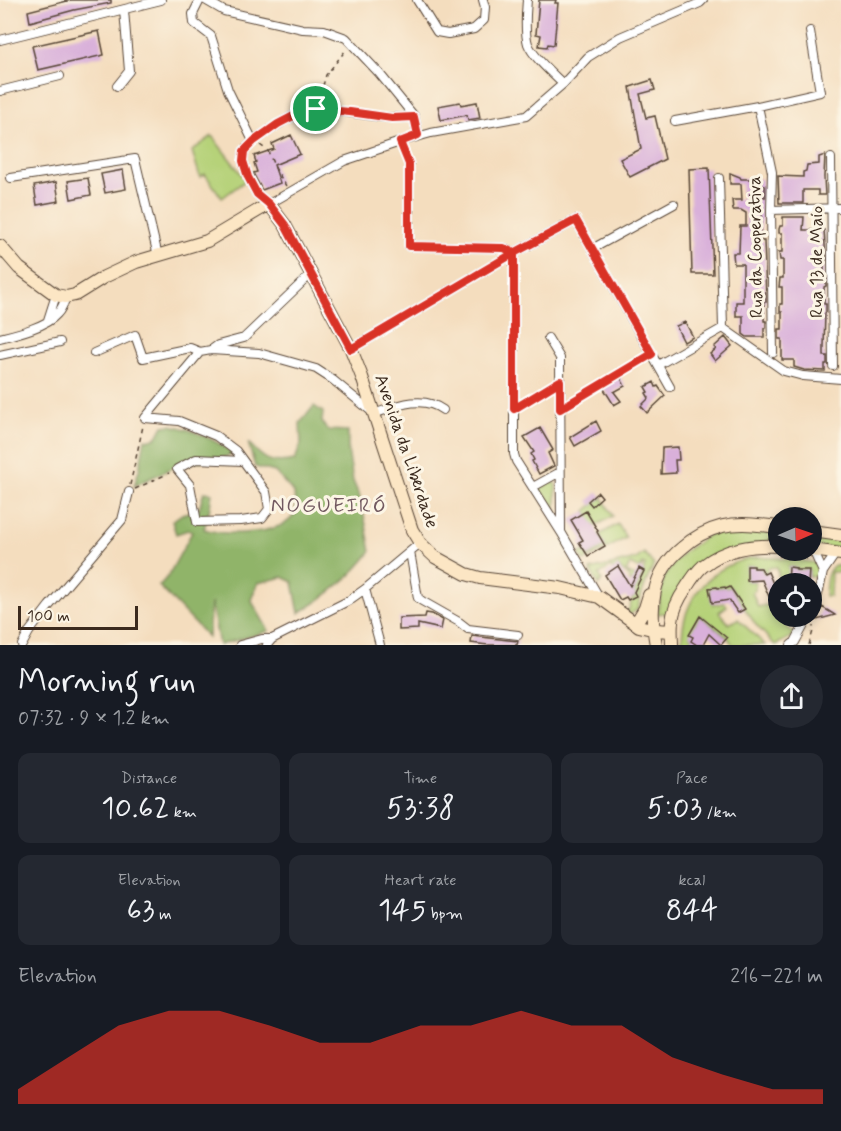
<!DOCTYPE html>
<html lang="en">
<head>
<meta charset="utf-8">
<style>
	:root { --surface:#171b24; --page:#242831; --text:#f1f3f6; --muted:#9ea1a6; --accent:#d93025 }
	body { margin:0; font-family:Mynerve,sans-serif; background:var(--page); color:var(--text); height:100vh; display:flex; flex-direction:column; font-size:22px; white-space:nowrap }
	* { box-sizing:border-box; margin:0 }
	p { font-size:20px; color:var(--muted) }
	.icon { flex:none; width:33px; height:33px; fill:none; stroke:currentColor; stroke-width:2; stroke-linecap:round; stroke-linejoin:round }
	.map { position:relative; height:645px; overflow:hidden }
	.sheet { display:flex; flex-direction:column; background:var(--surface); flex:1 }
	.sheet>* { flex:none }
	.needle { width:39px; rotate:88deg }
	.controls { position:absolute; left:768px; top:507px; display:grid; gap:12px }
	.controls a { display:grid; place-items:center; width:54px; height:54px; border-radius:50%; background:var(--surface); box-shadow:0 3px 9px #0003; font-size:30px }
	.scale { position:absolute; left:18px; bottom:15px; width:120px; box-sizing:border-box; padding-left:6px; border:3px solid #3b2a1e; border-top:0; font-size:16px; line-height:21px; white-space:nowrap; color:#3b2a1e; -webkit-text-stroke:4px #fcf5e5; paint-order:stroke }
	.pin { position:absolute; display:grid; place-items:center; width:51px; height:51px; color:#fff; margin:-26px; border:3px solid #fff; border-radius:50%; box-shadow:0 2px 6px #0007 }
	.round { display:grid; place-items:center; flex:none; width:63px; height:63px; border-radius:32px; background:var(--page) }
	.summary { display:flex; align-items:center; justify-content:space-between; height:102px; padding:0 18px }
	h1 { font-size:33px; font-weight:600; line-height:45px }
	.stats { display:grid; grid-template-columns:repeat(3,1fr); gap:9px; height:102px; padding:6px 18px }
	.stats div { display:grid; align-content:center; border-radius:12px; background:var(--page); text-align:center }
	.stats b { font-size:30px; font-weight:600 }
	.stats small { font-size:16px; font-weight:400 }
	.stats p { font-size:16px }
	.chart { height:168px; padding:12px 18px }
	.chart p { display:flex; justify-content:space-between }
	.chart svg { width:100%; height:108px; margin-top:6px; fill:var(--accent); opacity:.7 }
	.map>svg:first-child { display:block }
</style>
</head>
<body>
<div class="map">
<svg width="841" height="645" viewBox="0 0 841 645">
	<rect width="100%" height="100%" fill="#fcf5e5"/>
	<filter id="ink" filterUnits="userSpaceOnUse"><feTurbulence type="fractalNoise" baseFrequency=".0167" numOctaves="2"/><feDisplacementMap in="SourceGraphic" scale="12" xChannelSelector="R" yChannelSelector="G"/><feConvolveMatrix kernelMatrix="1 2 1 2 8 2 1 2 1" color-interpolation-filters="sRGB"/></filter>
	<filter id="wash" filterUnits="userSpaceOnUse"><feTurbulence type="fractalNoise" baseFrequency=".008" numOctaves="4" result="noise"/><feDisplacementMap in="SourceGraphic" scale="24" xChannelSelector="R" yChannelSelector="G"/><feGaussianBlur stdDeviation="1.35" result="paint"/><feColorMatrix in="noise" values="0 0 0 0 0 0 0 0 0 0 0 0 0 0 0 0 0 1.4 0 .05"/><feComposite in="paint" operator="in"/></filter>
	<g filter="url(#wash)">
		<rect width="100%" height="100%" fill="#f4ddbe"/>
		<path fill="#b6d279" stroke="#787e4c" stroke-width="1.5" d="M212,136l34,44 -24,18 -17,-24 -5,3 -8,-26z
			M552,481l4,3v28l-2,1 -15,-22 1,-3z
			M602,497l11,19 -19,11 -8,-16z
			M618,524l8,14 -42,23 -5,-7 5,-3 4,5 17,-10 -6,-11z
			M739,529l39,3v10l-68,15 -41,57 -8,-1 -4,2 7,-37 10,-15 10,-11 26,-18z
			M812,536l29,3v10l-29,-3z
			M644,553l10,12c-8,15 -13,28 -16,44l-9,6 -2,-1 6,-16 3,-2 -2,-3 10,-21 -1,-1 2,-6 -2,-1 -3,5 -10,-5 -4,8 9,4 -3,6h-2l-1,-6 -11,-9 -5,3 -2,-3 -12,7 3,6 -3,5 -9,-15 46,-11z
			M757,557l41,3 17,3 4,8 -2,6h-8v-7h-13v-2l-7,-1 2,16 -11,1 -3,-17 -10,1 1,4 -4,2 -3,-6h-7v-2h-7v15h8v9l-3,2 6,15 8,-2 29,30 -20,10 -19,-20 -26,-38 -4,2 -2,-2 -6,1 -1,-1 -8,2 4,16 12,-2 2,3 -8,6 10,12 9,-5 27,26h-32l-5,-7 -28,-22 -10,19 3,2 -2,5 6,3h-15c-1,-47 29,-81 75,-88z
			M835,565l6,1v6h-10l-1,24h-5c1,-10 0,-25 10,-31z"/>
		<path fill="#90b469" stroke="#666f44" stroke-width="1.5" d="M314,406l9,6 -1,10 5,8 21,1v19l5,31 8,19 10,51c-18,25 -45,46 -72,62l-6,-31 -10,-5 -25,6 -7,17 18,31 -50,14 -8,-42 -3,34 -49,-51 9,-10 24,-44 -4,-2 -12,4 -4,-13 10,-7 17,-5 5,-17 8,1 -2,14 -6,22c20,7 58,5 78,-4 6,-2 10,-8 14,-12l-2,-20 -19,-21 -20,-5 -7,-25c16,18 22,23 47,18l6,-16 -1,-21z
			M171,425c23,5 43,14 62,28l-8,4 -47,8 -44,21 5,-16 6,-31 2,1 10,-3 6,-11z"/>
		<g id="blocks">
			<path fill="#d9b0da" d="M71,0h40v3l-37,7 -44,12 -2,-11z
				M539,0h17l-1,3h3l-4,42 -6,-1 -1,3 -8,-1 2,-11 -5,-1z
				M99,31l5,24 -66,15 -6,-24z
				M652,80l3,10 -15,4 6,24 9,-2 10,43 -35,18 -10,-18 21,-10 -11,-62z
				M460,102l1,3 16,-3 3,16 -12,2 -1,-5 -26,5 -3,-14z
				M291,135l9,19 -26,11 6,18 -18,7 -9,-17 4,-1 -3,-9 2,-1 -2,-6 20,-7 -2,-5z
				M825,155l-1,22 1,18h-7v-5h-15v13h-24l-1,-27 25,1v-5l3,-1 1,-6 12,-1v-7z
				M709,168l4,106h-21l-3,-105z
				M123,170l3,19 -21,4 -4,-19z
				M730,173l10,4 1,2h21v7h3v11h-4l1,25h-1v19h3l1,25 1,36h-2v19h2v7h-2v9h-17l-4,-3v-18h-7v-14h7v-38h-9l-1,-11h6l1,-27h6v-13l-5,-3h-8l-1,-10h10l-1,-16h-11z
				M88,178l3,17 -20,4 -3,-18z
				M56,182l3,19 -22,4 -3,-19z
				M783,217h21l-1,13h21l2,30h-2v18h2v8l-2,1v17h2v8l-1,1 -1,34v9h3v8h-2v7l-21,-1 -10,-3v-7h-12v-21h-3v-10h3v-17h-2v-8h2v-17h-3l1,-9h3v-18h-3l-1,-8h3v-19h-3v-4l1,-3h3z
				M685,322l8,15 -9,5 -8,-16z
				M725,337l7,9 -17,15 -5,-7 6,-5 -2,-2z
				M619,375l6,11 -11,6 7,9 -7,4 -12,-19z
				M654,382l2,5 2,-1 7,10 -18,17 -6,-7 8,-8 -3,-5 2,-1 -3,-5z
				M596,421l5,10 -26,15 -5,-9z
				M540,428l13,22 -5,3 6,13 -15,8 -7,-13 2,-1 -3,-6 3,-2 -10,-15z
				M678,447l1,13h-4l1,13 -15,1 1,-26z
				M598,492l4,5 -10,9 -4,-5z
				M586,511l12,20 -1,1 8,14 -17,10 -9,-14 4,-2 -12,-20z
				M618,566l12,20 9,-18 5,3 -10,21 2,4 -8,4 -2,-3 -6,3 -15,-25z
				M747,566h7v2h7l3,6 4,-2 10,23 -8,4 -8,-19 -15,1z
				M789,567l7,1v2h13l-1,14 -20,-1z
				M717,587l1,1 7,-1 1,2 4,-2 15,22 -7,4 -9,-13 -17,3 -3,-15z
				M822,607l13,8 -18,5z
				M426,613l6,1 11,6 -2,9 -23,-5v5l-19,1v-12l26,-1z
				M700,616l27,22 -6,7 -12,-11 -6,11h-6l-6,-4 2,-4 -4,-2z
				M472,636l46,5 -1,4h-29l-17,-2z"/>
		</g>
	</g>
	<g filter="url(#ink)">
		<use href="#blocks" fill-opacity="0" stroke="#574536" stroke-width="1.5"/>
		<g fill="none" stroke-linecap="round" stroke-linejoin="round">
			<defs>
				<path id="street" d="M200,0l-7,14 1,9 17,13 17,54 25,51 -9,10 -1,10 5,16 9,17 12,10 75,-43 62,-21 25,-7 95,-17 37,-32 25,-27 32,-20 80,-34 3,-3
					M205,0l19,11 79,18 21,1 22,8 33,35 35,43 4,19
					M417,0l20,32 11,2 26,-5 10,-9 1,-13 -2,-7
					M527,0c-1,13 -3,31 1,44 5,13 25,30 35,40
					M0,40l161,-40
					M117,86l12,-15 -5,-61
					M0,91l60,-15
					M758,106l14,66 -1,38 2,143
					M675,121l83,-15 62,-14 -10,-61
					M253,141c16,-10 32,-23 49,-29 11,-3 21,-2 33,-1 26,2 53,10 79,5
					M831,158l2,208
					M409,164v82l95,2 10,5
					M11,178l124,-19 23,97
					M719,178l4,150
					M771,210l70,-2
					M592,249l82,-45
					M514,253v201l2,7 45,71 38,65
					M48,320l8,-25
					M0,338c16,-4 46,-11 57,-24 4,-4 7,-11 9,-17
					M548,338l12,20 1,173
					M351,349l163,-96 62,-33 94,167
					M211,350l7,-5 26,-7 67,-64
					M94,353l41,-18 8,23 47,-10 10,4
					M0,355l60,-13
					M658,365l65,-37 61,43 19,5 38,3
					M374,414c22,-8 48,-20 69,-4
					M243,461l-47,-2 -19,10 13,16 7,37 44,-1 21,-3 7,-9 -3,-17 -30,-41 -20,-15 -37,-15 -34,-3 55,-66 11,-2 48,3 57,16 17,11 39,32
					M533,487l27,-15
					M813,550l10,22
					M410,552l8,46 4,3 37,21 9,7 50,6
					M365,589l15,56
					M812,612l7,-21 4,-19 13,-19
					M22,645l7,-13 20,-26 73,-86 7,-28
					M240,645l22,-6h10
					M267,645l5,-6 76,-38 17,-12 55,-46
					M791,645l4,-3 14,-26"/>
				<path id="secondary" d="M0,246l19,22 37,27 10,2 9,-2 29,-18 32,-15 71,-21 62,-37 16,21 66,124 11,28 50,153 8,13 15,14 31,17 14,4 80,10 39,9 40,29 17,4 15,1
					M812,531l29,4
					M812,550l29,4
					M639,618l6,-10 4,-13
					M656,645c-7,-37 -5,-72 26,-97 12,-11 25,-18 41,-22 18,-4 38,-1 55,1
					M672,645c0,-8 -1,-16 0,-23 1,-13 7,-24 14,-34 5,-8 10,-16 17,-22 22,-18 49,-21 75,-20"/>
			</defs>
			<use href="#street" stroke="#574536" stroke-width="10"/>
			<use href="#secondary" stroke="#574536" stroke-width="14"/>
			<path stroke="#574536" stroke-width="1.5" stroke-dasharray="4.5 4.5" stroke-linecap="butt" d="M318,103l8,-28 20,-25
				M260,145l8,6 6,15 12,20
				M522,403l29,-17
				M570,403l73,-44
				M130,485l13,-59
				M135,489l34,-16
				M779,556l28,3
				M809,645l4,-14v-5"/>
			<use href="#street" stroke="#fff" stroke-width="8"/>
			<use href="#secondary" stroke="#fce6c4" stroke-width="12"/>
		</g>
	</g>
	<g fill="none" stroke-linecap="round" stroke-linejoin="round" filter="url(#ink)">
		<defs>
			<path id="route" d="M316,109l-15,3 -23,12 -24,17 -10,10 -1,10 5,16 9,17 12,10 16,21 66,124 163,-96 62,-33 76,134 -92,55v-28l-46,28v-156l-10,-5 -95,-2v-82l-9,-22 18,-7 -4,-18 -22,1 -42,-6 -34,-3"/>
		</defs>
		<use href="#route" stroke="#fff" stroke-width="12"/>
		<use href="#route" stroke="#d93025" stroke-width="8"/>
	</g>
	<g text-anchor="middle" stroke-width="6" stroke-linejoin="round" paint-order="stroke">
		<g font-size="18" fill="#3b2a1e" stroke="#fcf5e5">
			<text transform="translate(755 247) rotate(-91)" y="6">Rua da Cooperativa</text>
			<text transform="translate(816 262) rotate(-90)" y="6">Rua 13 de Maio</text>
			<text transform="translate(407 451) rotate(71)" y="6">Avenida da Liberdade</text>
		</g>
		<g font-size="21" letter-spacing="1.5" fill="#725960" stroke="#fcf5e5">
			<text x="329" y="512">NOGUEIRÓ</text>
		</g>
	</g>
</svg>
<div class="controls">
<a><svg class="needle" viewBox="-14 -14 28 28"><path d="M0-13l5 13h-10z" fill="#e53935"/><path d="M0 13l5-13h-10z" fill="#9ea1a6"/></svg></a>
<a><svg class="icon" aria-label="locate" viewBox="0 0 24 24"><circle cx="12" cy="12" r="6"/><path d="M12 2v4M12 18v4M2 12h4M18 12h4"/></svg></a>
</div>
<div class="scale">100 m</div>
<div class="pin" style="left:316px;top:109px;background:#1e9e55"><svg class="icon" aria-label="arrive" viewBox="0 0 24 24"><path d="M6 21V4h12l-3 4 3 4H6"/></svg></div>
</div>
<section class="sheet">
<div class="summary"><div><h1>Morning run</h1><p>07:32 · 9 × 1.2 km</p></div><a class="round"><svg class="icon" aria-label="share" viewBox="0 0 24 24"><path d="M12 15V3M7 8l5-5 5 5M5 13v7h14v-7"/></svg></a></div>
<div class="stats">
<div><p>Distance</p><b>10.62<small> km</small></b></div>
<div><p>Time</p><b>53:38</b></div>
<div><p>Pace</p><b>5:03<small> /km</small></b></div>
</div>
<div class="stats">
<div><p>Elevation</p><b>63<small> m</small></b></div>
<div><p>Heart rate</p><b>145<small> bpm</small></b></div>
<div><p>kcal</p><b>844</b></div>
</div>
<div class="chart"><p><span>Elevation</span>216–221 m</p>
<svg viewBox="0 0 160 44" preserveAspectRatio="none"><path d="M0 44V38L10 25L20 12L30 6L40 6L50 12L60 19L70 19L80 12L90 12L100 6L110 12L120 12L130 25L140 32L150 38L160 38V44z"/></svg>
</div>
</section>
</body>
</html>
